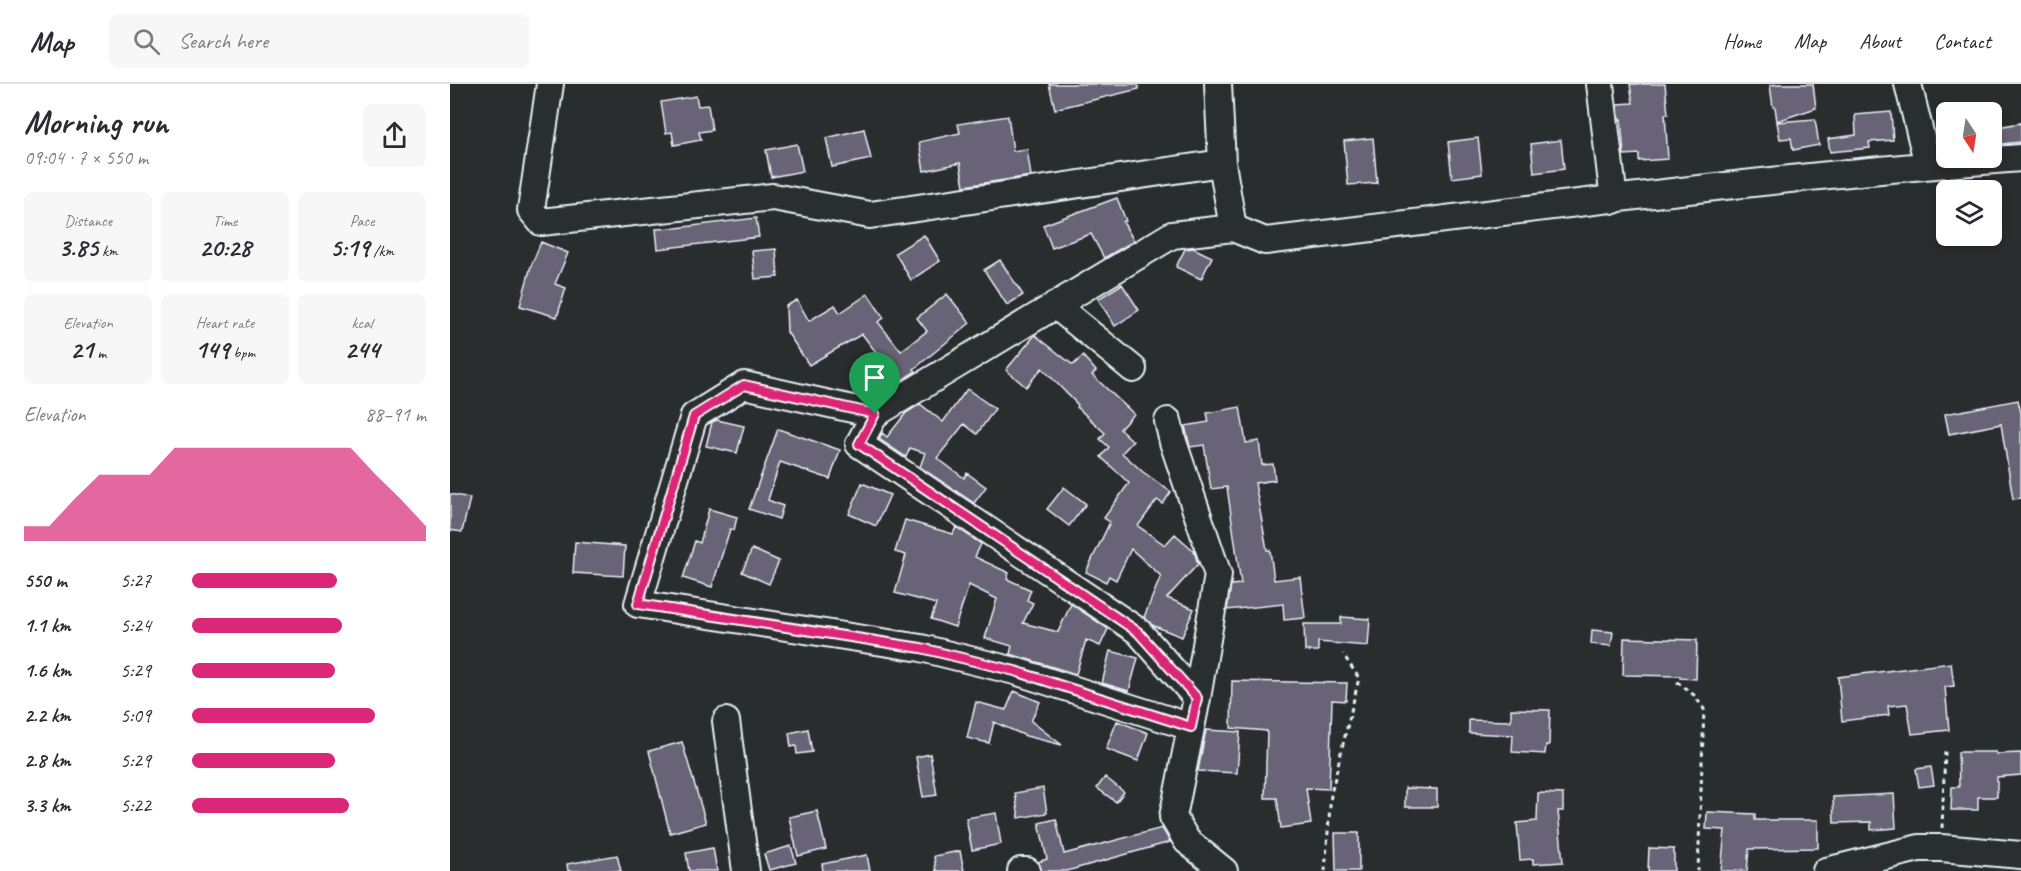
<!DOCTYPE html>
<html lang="en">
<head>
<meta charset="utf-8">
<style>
	:root { --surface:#fff; --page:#f7f7f7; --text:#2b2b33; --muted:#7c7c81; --line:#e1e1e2; --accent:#db2777 }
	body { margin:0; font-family:Caveat,sans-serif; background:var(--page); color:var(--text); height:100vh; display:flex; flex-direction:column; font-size:22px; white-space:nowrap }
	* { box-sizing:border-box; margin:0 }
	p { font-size:20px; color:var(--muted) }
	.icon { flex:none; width:33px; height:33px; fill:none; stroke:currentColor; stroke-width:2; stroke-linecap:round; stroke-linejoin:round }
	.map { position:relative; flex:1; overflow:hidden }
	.panel { display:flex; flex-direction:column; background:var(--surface); width:450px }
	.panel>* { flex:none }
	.needle { width:39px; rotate:168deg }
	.tools { position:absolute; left:1486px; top:18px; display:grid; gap:12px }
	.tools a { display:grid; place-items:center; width:66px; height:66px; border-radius:9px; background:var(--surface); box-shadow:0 3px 9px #0003; font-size:30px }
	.pin { position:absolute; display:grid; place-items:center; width:51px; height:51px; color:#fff; margin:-62px -26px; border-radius:50% 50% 50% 0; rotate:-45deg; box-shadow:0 0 6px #0007 }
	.pin .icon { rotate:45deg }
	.round { display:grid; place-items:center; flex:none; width:63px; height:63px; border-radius:9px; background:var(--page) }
	.head { display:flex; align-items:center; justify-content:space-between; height:102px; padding:0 24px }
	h1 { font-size:33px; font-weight:700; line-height:45px }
	.stats { display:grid; grid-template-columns:repeat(3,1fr); gap:9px; height:102px; padding:6px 24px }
	.stats div { display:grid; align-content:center; border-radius:9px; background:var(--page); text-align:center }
	.stats b { font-size:26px; font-weight:700 }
	.stats small { font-size:16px; font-weight:400 }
	.stats p { font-size:16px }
	.chart { height:168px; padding:12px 24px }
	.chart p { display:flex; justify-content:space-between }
	.chart svg { width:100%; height:108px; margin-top:6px; fill:var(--accent); opacity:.7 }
	ul { padding:0 24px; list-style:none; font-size:20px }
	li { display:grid; grid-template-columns:96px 72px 1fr; align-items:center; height:45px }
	li i { height:15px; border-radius:8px; background:var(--accent) }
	header { display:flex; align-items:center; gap:36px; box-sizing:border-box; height:84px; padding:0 30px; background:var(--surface); border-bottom:2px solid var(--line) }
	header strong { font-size:28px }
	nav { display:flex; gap:33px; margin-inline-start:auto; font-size:21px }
	.search { width:420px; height:54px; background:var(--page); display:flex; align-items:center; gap:15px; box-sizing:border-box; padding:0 21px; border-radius:9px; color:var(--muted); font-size:22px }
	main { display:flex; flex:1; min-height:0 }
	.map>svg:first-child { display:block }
</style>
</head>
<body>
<header>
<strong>Map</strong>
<div class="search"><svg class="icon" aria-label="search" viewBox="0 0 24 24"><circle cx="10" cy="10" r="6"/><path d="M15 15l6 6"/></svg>Search here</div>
<nav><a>Home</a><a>Map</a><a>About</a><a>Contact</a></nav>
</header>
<main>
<section class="panel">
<div class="head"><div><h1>Morning run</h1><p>09:04 · 7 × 550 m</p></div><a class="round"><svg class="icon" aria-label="share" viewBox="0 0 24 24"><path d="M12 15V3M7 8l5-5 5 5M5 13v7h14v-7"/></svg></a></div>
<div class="stats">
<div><p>Distance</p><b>3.85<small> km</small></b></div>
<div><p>Time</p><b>20:28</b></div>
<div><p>Pace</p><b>5:19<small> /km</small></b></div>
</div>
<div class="stats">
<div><p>Elevation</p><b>21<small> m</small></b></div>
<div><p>Heart rate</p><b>149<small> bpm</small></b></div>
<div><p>kcal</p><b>244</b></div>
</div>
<div class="chart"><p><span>Elevation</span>88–91 m</p>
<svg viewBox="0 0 160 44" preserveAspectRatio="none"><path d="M0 44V38L10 38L20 27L30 17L40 17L50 17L60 6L70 6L80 6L90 6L100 6L110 6L120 6L130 6L140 17L150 27L160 38V44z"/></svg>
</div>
<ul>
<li><b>550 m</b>5:27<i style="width:62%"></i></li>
<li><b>1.1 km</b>5:24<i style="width:64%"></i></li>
<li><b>1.6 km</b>5:29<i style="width:61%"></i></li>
<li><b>2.2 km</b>5:09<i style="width:78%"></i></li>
<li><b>2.8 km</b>5:29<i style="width:61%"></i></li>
<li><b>3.3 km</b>5:22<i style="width:67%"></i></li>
</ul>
</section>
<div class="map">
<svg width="1571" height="787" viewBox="0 0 1571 787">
	<rect width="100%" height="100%" fill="#2a2d2e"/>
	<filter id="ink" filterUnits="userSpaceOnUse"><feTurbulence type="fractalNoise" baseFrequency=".0167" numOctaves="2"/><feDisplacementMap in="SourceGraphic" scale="12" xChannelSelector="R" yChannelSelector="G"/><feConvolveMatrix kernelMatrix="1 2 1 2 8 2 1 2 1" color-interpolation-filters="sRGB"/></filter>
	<g filter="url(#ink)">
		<path fill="#676476" stroke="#e8f1f8" stroke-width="1.5" d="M599,0h89l1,5 -84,20z
			M1180,0h35l3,30h-3l3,45 -29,2v-7l-15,1 -3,-36 -2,1 -1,-16 15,-1z
			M1329,0h34l3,24 -39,13 -2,-14h-2l-3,-22z
			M246,12l2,10 10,-1 4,25 -13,2 2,8 -27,5 -2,-13 -6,1 -5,-31z
			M1441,28l2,28 -24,2 1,6 -40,4 -2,-13 28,-4 -1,-20z
			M558,32l5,35 14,-2 4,27 -67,10 -4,-23 -36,8 -5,-29 41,-9 -2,-9z
			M1365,35l4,26 -26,5 -2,-12 -11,1 -3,-17z
			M1571,39v19l-29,3v-17z
			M414,45l7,30 -39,8 -6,-29z
			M923,54l4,45 -29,2 -4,-44z
			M1028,54l4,36 -30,4 -4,-36z
			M1111,56l3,29 -30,4 -3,-29z
			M347,60l6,27 -32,6 -5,-27z
			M667,114l9,23 -3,1 11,19 -30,17 -13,-24 -39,14 -9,-23z
			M306,134l3,19 -101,12 -2,-20 20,-1z
			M474,151l16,26 -29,19 -16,-27z
			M91,158l27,11 -13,31 11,4 -9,29 -37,-11 11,-40z
			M743,164l19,9 -11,22 -25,-12 9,-18z
			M326,165l2,28 -23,2 -3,-28z
			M550,176l23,35 -16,10 -23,-35z
			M672,200l17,26 -24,16 -17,-27z
			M418,210l16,24 -6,4 23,29 26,-20 -10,-13 30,-24 23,29 -56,46 2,2 -17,11 -37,-48 -53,31 -22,-33 -1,-26 11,-6 12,21 26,-16 5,8z
			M585,251l38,30 10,-9 13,15 -4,4 42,39 -14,15 13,12 -11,12 21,19 28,20 -8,12 -6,-4 -19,26 27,19 10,-11 19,17 4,13 -31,34 27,11 -12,28 -30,-12 -8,-8 17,-41 -30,-27 -15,31 -7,-4 -3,6 -20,-10 24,-50 -6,-4 25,-35 -28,-26 8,-10 -9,-8 5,-6 -28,-26 1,-2 -36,-37 -16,19 -20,-17z
			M436,294l9,7 -23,13 -10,-2 -1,-4z
			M517,305l28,20 -18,25 -13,-10 -27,34 27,20 3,-5 19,14 -12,16 -54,-36 5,-14 -15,-5 -4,9 -27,-18 3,-6 5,4 19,-24 14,-9 23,18z
			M1568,316l3,13v85l-8,1 -12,-75 -52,10 -4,-20z
			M790,323l6,36 13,-2 3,24 11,-1 2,16 -20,3 12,67h3l4,30 26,-3 5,41 -21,2 -1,-16 -56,6 4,-25 10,-1 -14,-97 -16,2 -7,-44 -14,2 -5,-21 24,-4 -2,-9z
			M267,336l27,6 -7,27 -31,-7 6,-24z
			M328,345l62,21 -10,29 -50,-17 -12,38 15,6 -4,13 -30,-10z
			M412,399l28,12 -14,31 -27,-12z
			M614,403l22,17 -17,22 -22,-17z
			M0,410l20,4 -8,34 -12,-2z
			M259,425l28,8 -3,13 -4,-1 -18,58 -29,-9 12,-37 5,2z
			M455,436l48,14 3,-7 25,17 -6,13 34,16 -2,6 24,11 -4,10 6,3 -10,20 35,9 13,-28 37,25 -8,17 -14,-6 -10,34 -66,-20 2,-8 -27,-8 12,-39 -28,-14 -14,42 -24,-8 5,-15 -41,-11 11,-38 -11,-3z
			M125,458l50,4 -2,30 -50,-3z
			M302,465l27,12 -10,23 -27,-12z
			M891,533l29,2 -2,27 -50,-4v9h-13l-1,-27h37z
			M1142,546l21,2 -2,14 -20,-2z
			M1174,554l73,2 -1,39 -16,-1v-2l-57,-1z
			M660,567l28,7 -9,33 -27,-8z
			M1501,579l3,23 -9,1 4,43 -37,4 -5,-30 -19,2 1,9 -47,6 -4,-44z
			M782,597l115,2 -1,18 -14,-1 -3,89 -23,-1 5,36 -30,4 -4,-30h-12l2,-67 -36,-3z
			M564,607l26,11 -9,19 31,24 -36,-9 -32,-14 -5,21 -22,-5 9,-36 30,8z
			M1061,625l39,1 -1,35h-3l-1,9 -33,-2 1,-17 -44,-2v-13l42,1z
			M667,637l31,12 -10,28 -32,-12z
			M358,645l4,23 -15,2 -1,-8 -5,1 -2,-14z
			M756,646l34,2 -3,41 -39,-2z
			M232,658l24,81 -36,10 -21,-82z
			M1508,668h38v2l25,-1v22l-24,2v20h-19v13h-27l1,-23h7z
			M480,670l7,41 -14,2 -7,-40z
			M1481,683l3,18 -15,2 -3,-18z
			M655,693l19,15 -8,10 -19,-14z
			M593,704l4,25 -28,5 -4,-25z
			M955,704l32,1v18h-32z
			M1088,709l25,1v17h-5l5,51 -30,2v-5l-13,1 -3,-37 20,-2z
			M1444,710l2,34 -25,2v-8l-37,1 -1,-26z
			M367,727l9,38 -28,7 -9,-39z
			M1257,728l48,2v6h63v28l-69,1 -2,22h-26l4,-41 -19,-1z
			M546,729l5,31 -29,6 -6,-32z
			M606,735l8,35 98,-26 8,14 -103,29h-25l-4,-9 9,-3 -8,-36z
			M885,749h24v38h-23z
			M341,762l5,17 -27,7 -5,-16z
			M263,764l4,23h-28l-3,-18z
			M1199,764l25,1v22h-26z
			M510,767l4,20h-28l-2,-15z
			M167,771l4,16h-53l-1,-7z
			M417,771l3,16h-47l-1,-7z"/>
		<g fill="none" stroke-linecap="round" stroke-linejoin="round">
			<defs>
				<path id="minor" d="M100,0l-19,126 10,12 232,-25 97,18 352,-52
					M768,0l4,79 11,65 32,13c251,-30 503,-64 756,-83
					M1150,0l14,116
					M1458,0l20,81
					M605,221l78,64
					M425,330l-131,-29 -50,31 -56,188 283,44 94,23 176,56
					M718,337l5,21 45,133 -21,123 -24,119 14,24 37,30
					M747,614l-59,-67 -279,-187 16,-30 297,-179 61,-7
					M276,637l20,150
					M571,787h6
					M1376,787l93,-23h22l80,7"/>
			</defs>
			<use href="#minor" stroke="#e8f1f8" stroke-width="30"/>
			<path stroke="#e8f1f8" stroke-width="3" stroke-dasharray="4.5 4.5" stroke-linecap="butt" d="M1227,598l17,13 10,14 -6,162
				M1492,744l3,-77
				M875,787l6,-77 28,-116 -16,-24"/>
			<use href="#minor" stroke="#2a2d2e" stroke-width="26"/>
		</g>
	</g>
	<g fill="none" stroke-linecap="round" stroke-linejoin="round" filter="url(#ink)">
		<defs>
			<path id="route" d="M294,301l131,29 -16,30 279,188 59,66 -6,29 -176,-56 -94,-23 -283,-44 56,-188z"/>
		</defs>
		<use href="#route" stroke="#fff" stroke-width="12"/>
		<use href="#route" stroke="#db2777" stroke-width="8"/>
	</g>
</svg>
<div class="tools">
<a><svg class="needle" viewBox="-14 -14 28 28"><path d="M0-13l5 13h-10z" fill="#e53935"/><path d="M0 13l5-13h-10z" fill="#7c7c81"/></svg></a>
<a><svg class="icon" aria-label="layers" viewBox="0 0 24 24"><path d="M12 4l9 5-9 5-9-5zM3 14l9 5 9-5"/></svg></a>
</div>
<div class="pin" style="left:425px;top:330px;background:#1e9e55"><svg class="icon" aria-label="arrive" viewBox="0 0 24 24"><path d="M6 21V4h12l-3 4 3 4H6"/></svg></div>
</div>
</main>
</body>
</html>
